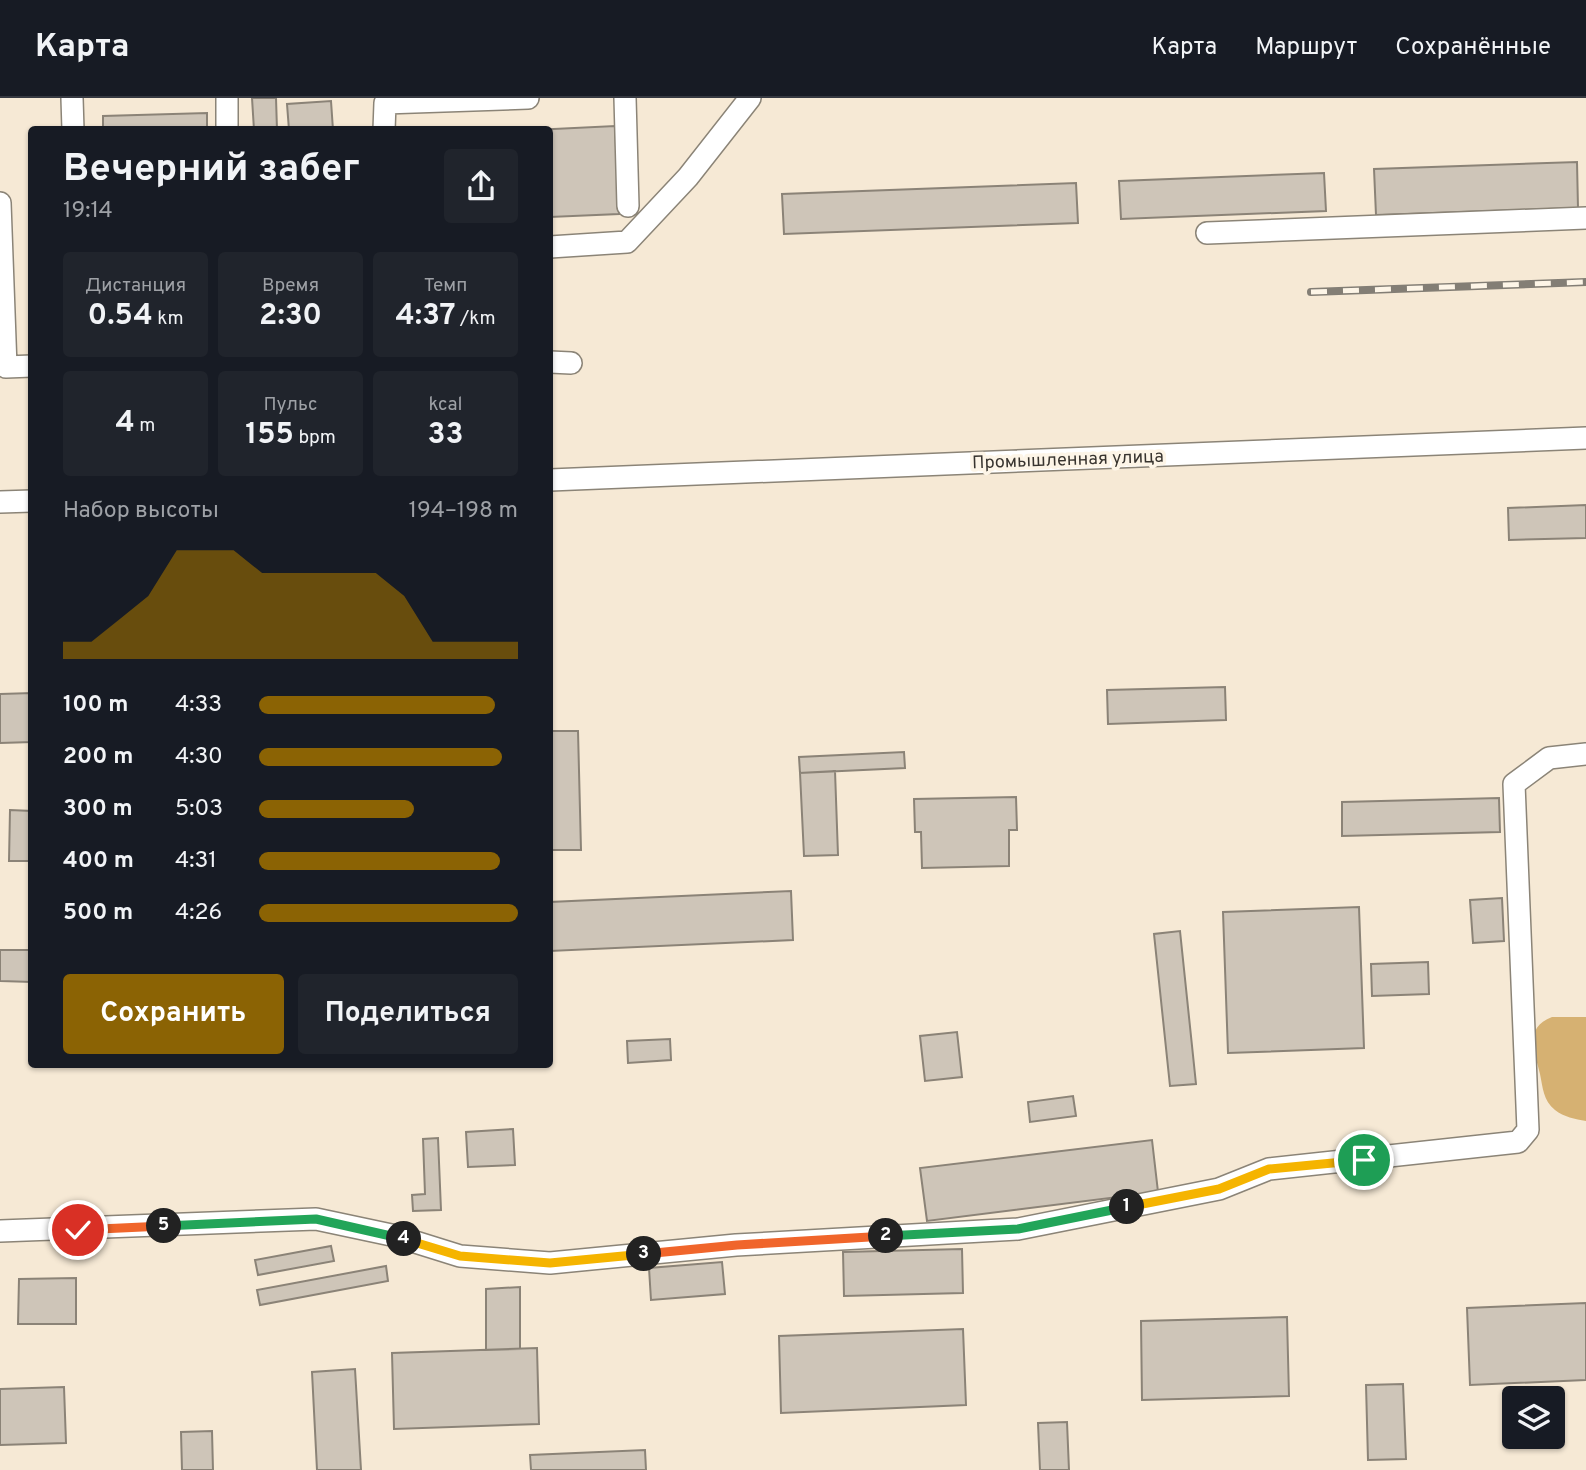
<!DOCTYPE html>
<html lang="ru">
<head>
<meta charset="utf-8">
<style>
	:root { --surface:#171b24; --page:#20242c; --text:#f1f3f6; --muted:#9ea1a6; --line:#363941; --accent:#8b6304 }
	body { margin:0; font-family:Overpass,sans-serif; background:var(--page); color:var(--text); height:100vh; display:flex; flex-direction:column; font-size:26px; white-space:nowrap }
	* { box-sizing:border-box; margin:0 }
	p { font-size:23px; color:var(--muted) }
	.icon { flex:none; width:38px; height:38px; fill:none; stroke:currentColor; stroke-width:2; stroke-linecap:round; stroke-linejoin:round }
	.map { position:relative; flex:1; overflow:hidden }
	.details { position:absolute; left:28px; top:28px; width:525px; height:942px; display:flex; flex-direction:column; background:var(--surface); border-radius:7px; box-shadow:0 2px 5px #0004 }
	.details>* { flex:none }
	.fabs { position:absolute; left:1502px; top:1288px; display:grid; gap:14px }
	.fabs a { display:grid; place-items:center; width:63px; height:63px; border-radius:7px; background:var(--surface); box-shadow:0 2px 5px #0004; font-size:35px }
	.pin { position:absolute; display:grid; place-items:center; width:60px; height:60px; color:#fff; margin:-30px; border:4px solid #fff; border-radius:50%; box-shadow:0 2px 7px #0007 }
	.km { position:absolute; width:35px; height:35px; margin:-18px; border-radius:50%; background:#222; color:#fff; font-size:19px; line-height:35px; text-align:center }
	.round { display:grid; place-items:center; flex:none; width:74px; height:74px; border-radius:7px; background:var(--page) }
	.head { display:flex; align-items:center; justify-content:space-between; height:119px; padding:0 35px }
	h1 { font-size:38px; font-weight:700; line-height:52px }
	.metrics { display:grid; grid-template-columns:repeat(3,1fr); gap:10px; height:119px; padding:7px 35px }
	.metrics div { display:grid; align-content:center; border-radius:7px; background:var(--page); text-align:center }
	.metrics b { font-size:30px; font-weight:700 }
	.metrics small { font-size:19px; font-weight:400 }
	.metrics p { font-size:19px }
	.chart { height:196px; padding:14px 35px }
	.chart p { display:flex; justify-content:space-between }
	.chart svg { width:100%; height:126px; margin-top:7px; fill:var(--accent); opacity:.7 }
	.cta { display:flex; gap:14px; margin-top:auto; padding:14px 35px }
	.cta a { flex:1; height:80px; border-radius:7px; background:var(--accent); color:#fff; font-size:28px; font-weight:700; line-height:80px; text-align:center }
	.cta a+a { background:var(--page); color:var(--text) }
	ul { padding:0 35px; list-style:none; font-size:23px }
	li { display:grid; grid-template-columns:112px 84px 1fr; align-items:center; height:52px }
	li i { height:18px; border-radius:9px; background:var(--accent) }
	header { display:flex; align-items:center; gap:42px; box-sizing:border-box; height:98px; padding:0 35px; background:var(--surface); border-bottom:2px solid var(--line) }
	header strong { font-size:33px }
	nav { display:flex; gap:38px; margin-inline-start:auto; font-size:24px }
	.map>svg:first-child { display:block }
</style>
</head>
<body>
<header>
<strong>Карта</strong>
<nav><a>Карта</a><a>Маршрут</a><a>Сохранённые</a></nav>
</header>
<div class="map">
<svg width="1586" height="1372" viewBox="0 0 1586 1372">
	<rect width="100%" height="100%" fill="#fdf5e7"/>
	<path fill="#f6e9d5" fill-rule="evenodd" d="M0,0h1586v1372h-1586zM32,32h518v934h-518zM1514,1300h38v39h-38z"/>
	<path fill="#d6b172" d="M1552,919h34v104c-11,-2 -22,-4 -31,-11 -12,-10 -12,-22 -15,-36 -5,-22 -17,-46 12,-57z"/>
	<path fill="#cec5b8" stroke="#8b8377" stroke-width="2" d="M252,0h24l1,32h-23z
		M331,3l2,29h-44l-2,-26z
		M207,15v17h-104v-14z
		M615,28l4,88 -69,3v-87h-17z
		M1577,64l1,46 -202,7 -2,-46z
		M1324,75l2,38 -205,8 -2,-38z
		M1076,85l2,40 -294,11 -2,-40z
		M1586,407v33l-77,2 -1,-32z
		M1225,589l1,33 -118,4 -1,-34z
		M32,595v49l-32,1v-49z
		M550,633h28l3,119h-31z
		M904,654l1,16 -105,5 -1,-16z
		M835,673l3,84 -34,1 -4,-83z
		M1016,699l1,33h-8v36l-87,2 -1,-36h-6l-1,-33z
		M1499,700l1,34 -158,4v-34z
		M10,712l22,1v50h-23z
		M791,793l2,49 -243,11v-49z
		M1502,800l2,43 -31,2 -3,-43z
		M1359,809l5,141 -136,5 -5,-141z
		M1180,833l16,153 -26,2 -16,-152z
		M0,852h32v32l-32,-1z
		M1428,864l1,32 -57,2 -1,-32z
		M957,934l5,45 -37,4 -5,-45z
		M670,941l1,21 -43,3 -1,-22z
		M1073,998l3,20 -46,6 -2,-20z
		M513,1031l2,36 -47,2 -2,-35z
		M438,1040l3,72 -28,1 -1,-16 13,-1 -2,-55z
		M1152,1042l6,52 -231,29 -7,-53z
		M331,1148l3,15 -76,14 -3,-15z
		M962,1151l1,44 -119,3 -1,-44z
		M722,1164l3,32 -74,6 -2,-32z
		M386,1168l2,15 -128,24 -3,-15z
		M76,1180v46h-58l1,-45z
		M520,1189v62l-34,1v-61z
		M1586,1205v77l-116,5 -3,-77z
		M1287,1219l2,79 -147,4 -1,-79z
		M963,1231l3,76 -185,8 -2,-77z
		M537,1250l2,76 -145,5 -2,-76z
		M355,1271l6,101h-44l-5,-98z
		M1403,1286l3,75 -38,1 -2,-75z
		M64,1289l2,56 -66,2v-56z
		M1067,1324l2,48h-29l-2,-47z
		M212,1333l1,39h-31l-1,-38z
		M645,1352l1,20h-115l-1,-15z"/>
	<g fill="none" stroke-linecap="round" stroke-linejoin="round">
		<defs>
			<path id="minor" d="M72,0l1,32
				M227,0v32
				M625,0l3,108
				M384,32l1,-27 143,-5
				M0,105l6,164 26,-1
				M1207,135l379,-15
				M550,149l77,-5 61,-65 62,-79
				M550,264l21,1
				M550,382l1036,-42
				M0,404l32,-1
				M0,1133l316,-12 80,17 64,20 90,7 186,-18 282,-16 201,-40 50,-20 249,-27 10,-12 -14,-346 35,-26 37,-4"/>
		</defs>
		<use href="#minor" stroke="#8b8477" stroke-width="24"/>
		<use href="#minor" stroke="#fff" stroke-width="21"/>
		<defs>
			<path id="rail" d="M1311,194l275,-10"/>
		</defs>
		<use href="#rail" stroke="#837e75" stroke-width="8"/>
		<use href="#rail" stroke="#fdf5e7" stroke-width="5" stroke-dasharray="16" stroke-linecap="butt"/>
	</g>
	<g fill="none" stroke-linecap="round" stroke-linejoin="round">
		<defs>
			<path id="split-1" d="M1127,1109l92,-18 50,-20 95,-9"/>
			<path id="split-2" d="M886,1138l132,-7 109,-22"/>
			<path id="split-3" d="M644,1156l93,-9 149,-9"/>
			<path id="split-4" d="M404,1141l56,17 90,7 94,-9"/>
			<path id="split-5" d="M164,1128l152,-7 88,20"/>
			<path id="split-6" d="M78,1132l86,-4"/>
		</defs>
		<use href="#split-1" stroke="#fff" stroke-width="14"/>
		<use href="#split-2" stroke="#fff" stroke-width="14"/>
		<use href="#split-3" stroke="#fff" stroke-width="14"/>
		<use href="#split-4" stroke="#fff" stroke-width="14"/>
		<use href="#split-5" stroke="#fff" stroke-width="14"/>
		<use href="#split-6" stroke="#fff" stroke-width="14"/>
		<use href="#split-1" stroke="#f5b400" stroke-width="9"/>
		<use href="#split-2" stroke="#22a559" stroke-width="9"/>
		<use href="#split-3" stroke="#f0652b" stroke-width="9"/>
		<use href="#split-4" stroke="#f5b400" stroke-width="9"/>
		<use href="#split-5" stroke="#22a559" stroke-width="9"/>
		<use href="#split-6" stroke="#f0652b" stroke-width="9"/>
	</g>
	<g text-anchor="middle" stroke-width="7" stroke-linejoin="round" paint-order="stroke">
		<g font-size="18" fill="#38342f" stroke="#fdf5e7">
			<text transform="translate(1068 361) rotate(-2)" y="6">Промышленная улица</text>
		</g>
	</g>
</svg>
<div class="fabs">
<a><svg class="icon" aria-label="layers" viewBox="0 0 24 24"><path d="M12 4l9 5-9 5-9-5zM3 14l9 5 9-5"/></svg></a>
</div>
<div class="pin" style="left:1364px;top:1062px;background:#1e9e55"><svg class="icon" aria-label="arrive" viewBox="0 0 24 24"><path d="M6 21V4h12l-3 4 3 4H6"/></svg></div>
<div class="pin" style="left:78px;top:1132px;background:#d93025"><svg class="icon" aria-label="check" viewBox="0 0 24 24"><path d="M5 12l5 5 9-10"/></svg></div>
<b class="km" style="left:1127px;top:1109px">1</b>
<b class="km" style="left:886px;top:1138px">2</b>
<b class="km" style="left:644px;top:1156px">3</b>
<b class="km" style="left:404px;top:1141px">4</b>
<b class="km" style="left:164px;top:1128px">5</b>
<section class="details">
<div class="head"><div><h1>Вечерний забег</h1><p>19:14</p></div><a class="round"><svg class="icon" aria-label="share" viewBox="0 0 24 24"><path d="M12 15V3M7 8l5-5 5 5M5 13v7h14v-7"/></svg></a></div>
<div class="metrics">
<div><p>Дистанция</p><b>0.54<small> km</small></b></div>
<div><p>Время</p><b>2:30</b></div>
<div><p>Темп</p><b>4:37<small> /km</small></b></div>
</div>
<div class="metrics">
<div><b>4<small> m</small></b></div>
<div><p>Пульс</p><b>155<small> bpm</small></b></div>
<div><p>kcal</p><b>33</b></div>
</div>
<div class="chart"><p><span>Набор высоты</span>194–198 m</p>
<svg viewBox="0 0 160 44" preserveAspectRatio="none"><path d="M0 44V38L10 38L20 30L30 22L40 6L50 6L60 6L70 14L80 14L90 14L100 14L110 14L120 22L130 38L140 38L150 38L160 38V44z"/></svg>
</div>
<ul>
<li><b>100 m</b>4:33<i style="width:91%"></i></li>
<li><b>200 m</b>4:30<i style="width:94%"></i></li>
<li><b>300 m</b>5:03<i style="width:60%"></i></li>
<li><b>400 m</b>4:31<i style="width:93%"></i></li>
<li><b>500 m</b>4:26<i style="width:100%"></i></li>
</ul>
<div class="cta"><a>Сохранить</a><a>Поделиться</a></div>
</section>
</div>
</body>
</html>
